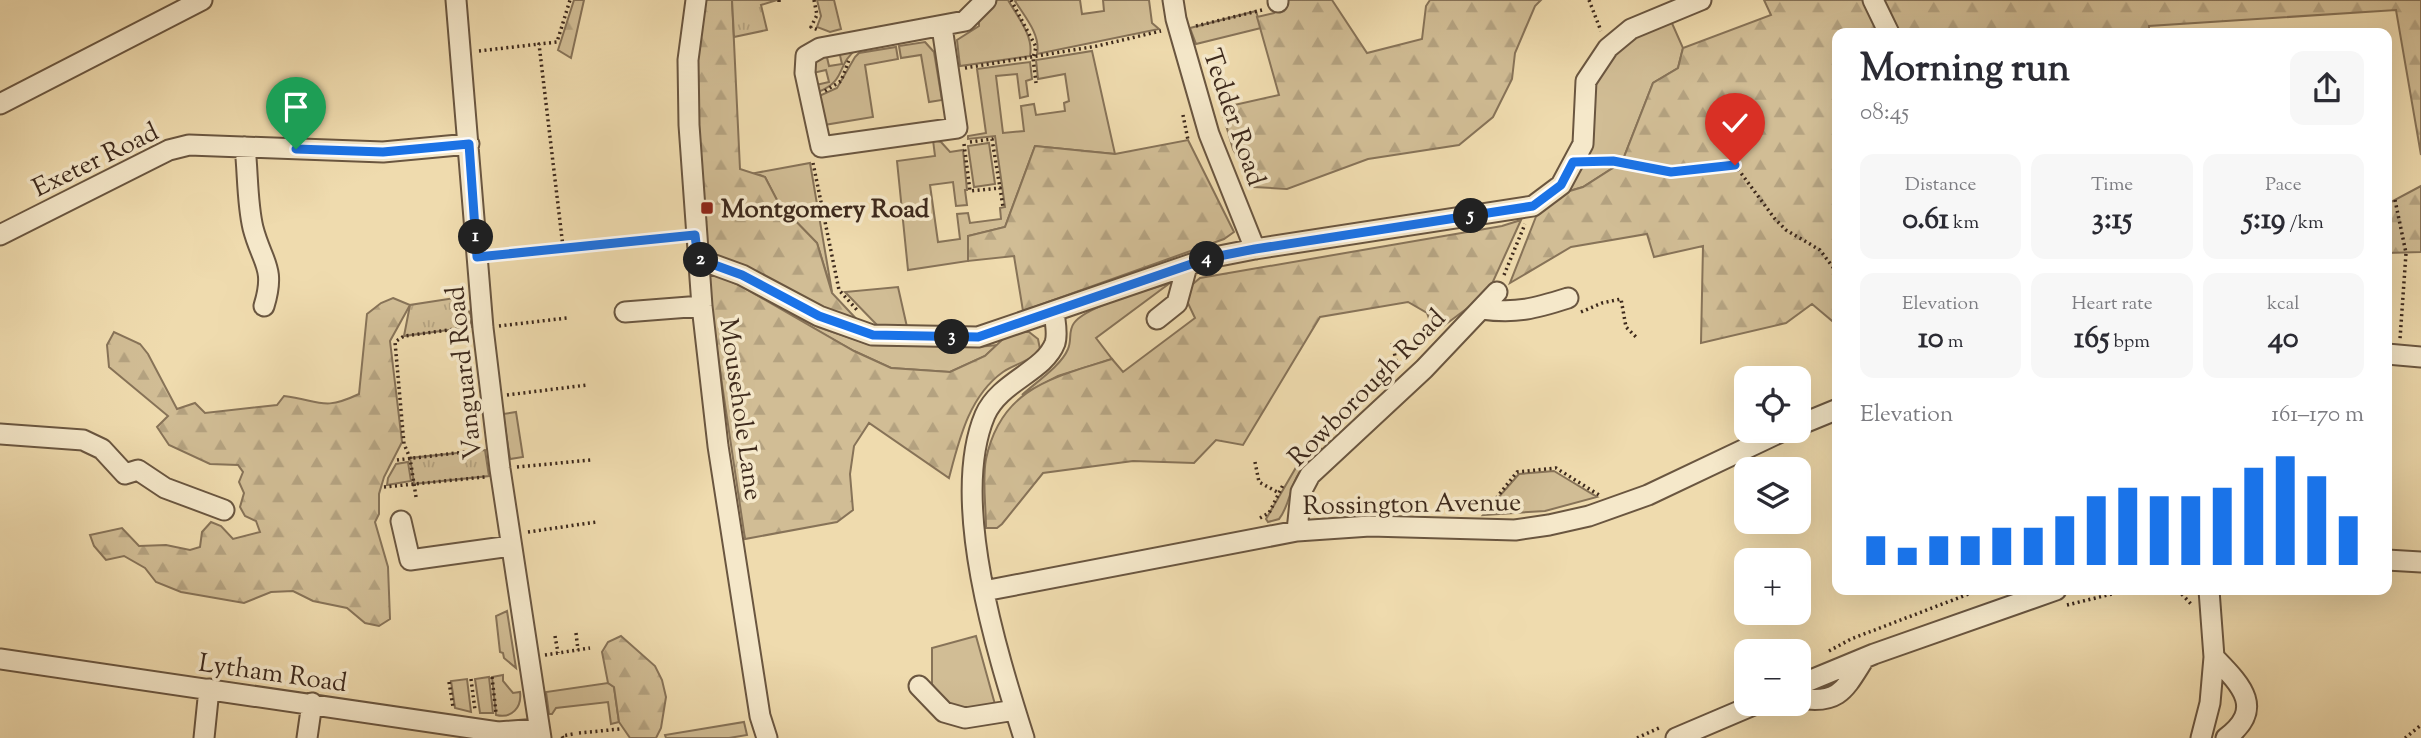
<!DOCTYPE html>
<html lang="en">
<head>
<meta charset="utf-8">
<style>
	:root { --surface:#fff; --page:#f7f7f7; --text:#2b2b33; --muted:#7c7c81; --accent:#1a73e8 }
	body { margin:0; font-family:"Sorts Mill Goudy",serif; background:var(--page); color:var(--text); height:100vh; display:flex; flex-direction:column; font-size:26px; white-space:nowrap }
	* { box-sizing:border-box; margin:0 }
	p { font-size:23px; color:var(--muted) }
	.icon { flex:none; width:38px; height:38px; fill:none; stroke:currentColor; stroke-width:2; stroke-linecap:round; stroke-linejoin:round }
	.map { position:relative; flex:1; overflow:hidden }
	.drawer { position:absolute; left:1832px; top:28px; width:560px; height:567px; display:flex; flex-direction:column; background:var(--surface); border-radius:14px; box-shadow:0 7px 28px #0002 }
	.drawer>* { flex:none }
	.buttons { position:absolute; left:1734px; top:366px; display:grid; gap:14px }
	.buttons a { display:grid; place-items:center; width:77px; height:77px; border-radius:14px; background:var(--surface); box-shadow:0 7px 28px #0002; font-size:35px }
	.pin { position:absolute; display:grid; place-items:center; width:60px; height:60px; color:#fff; margin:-72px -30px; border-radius:50% 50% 50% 0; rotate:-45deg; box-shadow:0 0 7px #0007 }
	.pin .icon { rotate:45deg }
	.km { position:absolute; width:35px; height:35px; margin:-18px; border-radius:50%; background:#222; color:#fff; font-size:19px; line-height:35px; text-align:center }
	.round { display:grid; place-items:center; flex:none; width:74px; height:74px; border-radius:14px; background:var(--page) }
	.overview { display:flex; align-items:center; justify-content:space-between; height:119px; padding:0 28px }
	h1 { font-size:38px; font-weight:700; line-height:52px }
	.metrics { display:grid; grid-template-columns:repeat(3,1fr); gap:10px; height:119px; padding:7px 28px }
	.metrics div { display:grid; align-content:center; border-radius:14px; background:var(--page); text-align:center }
	.metrics b { font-size:30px; font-weight:700 }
	.metrics small { font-size:19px; font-weight:400 }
	.metrics p { font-size:19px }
	.chart { height:196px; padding:14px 28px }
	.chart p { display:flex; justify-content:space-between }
	.chart svg { width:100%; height:126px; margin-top:7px; stroke:var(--accent); stroke-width:6 }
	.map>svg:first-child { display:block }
</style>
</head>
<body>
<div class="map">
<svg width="2421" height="738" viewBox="0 0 2421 738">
	<defs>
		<pattern id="forest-firs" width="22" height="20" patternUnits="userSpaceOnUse" patternTransform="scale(1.75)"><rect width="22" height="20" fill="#d1bd95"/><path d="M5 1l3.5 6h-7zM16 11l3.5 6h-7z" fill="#b4a280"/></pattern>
		<pattern id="park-tufts" width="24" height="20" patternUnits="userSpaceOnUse" patternTransform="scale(1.75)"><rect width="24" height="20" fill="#d1bd95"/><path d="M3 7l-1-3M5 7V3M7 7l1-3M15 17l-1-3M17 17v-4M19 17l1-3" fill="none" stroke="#b4a280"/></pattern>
	</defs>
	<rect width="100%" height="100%" fill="#efdbae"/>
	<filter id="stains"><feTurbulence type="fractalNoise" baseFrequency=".00286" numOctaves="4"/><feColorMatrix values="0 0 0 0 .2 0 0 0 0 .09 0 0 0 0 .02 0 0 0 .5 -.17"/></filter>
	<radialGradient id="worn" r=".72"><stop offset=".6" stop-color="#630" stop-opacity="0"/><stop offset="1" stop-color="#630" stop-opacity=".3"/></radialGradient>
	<path fill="#d1bd95" stroke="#877358" stroke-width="2" d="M817,0h17l7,29 -11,3 -13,-5 4,-11z
		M996,0h12c9,16 26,36 22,56l-70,10 -3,-26 22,-14v-5z
		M1017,0h63l2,14 22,-3 -1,-11h46l3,23 7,6 -122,25c4,-19 -12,-37 -22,-53z
		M1256,11l5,17 -65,16 -6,-16z
		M1671,21l12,27 -5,20 -25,15 -31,79 -39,25 -20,6 19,-25 10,-26 2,-51 7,-21 15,-24z
		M925,42l9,10 8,48 -13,2 -8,-47 -20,3 -2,-12z
		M896,47l2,12 -33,6 8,52 -49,8 -5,-29 18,-8 18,-31 4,-4z
		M857,49c-21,15 -10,32 -39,43l-2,-7 13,-3 -3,-12 -13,3 1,-11 12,-9 3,13 13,-2 -3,-13z
		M1092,51l23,103 -80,-8 -30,81 -37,9v25l-60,9 -11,-109 38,-5 -2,-16 8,2 9,10 13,-2 4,40h-2l2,15 -11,1 -3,-24 -23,3 8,57 22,-3 -3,-25 11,-1 2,10 31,-4 -1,-11 5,-1 -10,-71 -27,3v-3l18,-3 -9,-64 53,-7 2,17 -6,2 2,15 -8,2 -3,-24 -21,2 7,57 21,-2 -3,-25 13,-2 2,11 29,-4 -1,-8 5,-2 -4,-27 -27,5 -2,-19z
		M989,143l6,41 -21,3 -6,-41z
		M810,163l22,129 -15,-49 -38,-39 -14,-27 -10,-4z
		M1170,283l-74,55 16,21 -54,17 -36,19c14,-13 39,-29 46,-46 4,-9 0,-18 6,-26 12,-17 74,-33 96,-40z
		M898,287l9,40 -30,-2 -32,-33z
		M770,304l48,23 53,18 107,2 19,-2 -12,11 -35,16 -59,-4 -37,-17z
		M516,412l7,45 -13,2 -7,-45z
		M1319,446l3,4c-10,9 -22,18 -27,31 -6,13 -7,27 -16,38l-11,3 -2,-3 32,-55z
		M408,462l3,19 -24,4 1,-7 8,-14z
		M1554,471l43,26 -52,14 -62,4 36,-41z
		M507,611l9,57 -12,-10 -1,-5 -3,-1 -4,-36z
		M976,636l20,72 -27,8 -20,-9 -17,-23v-36z
		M503,675v6l10,12 7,-1c2,15 -8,27 -24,23l-4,-38z
		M489,677l4,36h-13l-5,-34z
		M467,679l4,33 -16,-4 -4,-27z
		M608,683l6,4 5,35 -8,2 -3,-22 -52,6 -4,6h-3l-3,-22z
		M744,722l3,13 -18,3h-63l-1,-3z"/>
	<path fill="url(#forest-firs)" stroke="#877358" stroke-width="2" d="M574,0h10l-13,58 -13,-8z
		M705,0h27l8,169 25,8 14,27 38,39 15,50 31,33 -159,-72 -9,-192z
		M1287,0h45l35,53 55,-14 4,-33 4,-6h111l-6,6 -20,47 -3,26 -19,38 -34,28 -91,14 -81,30 -33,-2 -21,-38 -12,-41 58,-13 -22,-78 17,-4z
		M1764,0h657v155l-25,-145 -247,16v7h-311l-1,292 -25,-21 -26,19 -85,20 2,-97 -49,11 -7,-23 -76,13 -61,36 27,-69 26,-21 20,-6 39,-25 31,-79 25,-15 5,-20 88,-33z
		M1188,140l46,92 -10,7 -201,72 -9,-55 -46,5v-25l37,-9 30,-81 80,8z
		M2421,186v66l-34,1v-49z
		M1521,220l-30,66 -14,15 -43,32 -7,-20 -19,-11 -88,15 -77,128 -27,-5 -22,23 -61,-2 -90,12 -41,51 -5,4h-11c0,-22 -4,-48 0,-69 15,-71 66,-81 126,-100l11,13 72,-54 -9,-19 1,-10 13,-11 302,-52z
		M705,270l34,15 115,66 37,17 59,4 35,-16 18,-17 17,-7h9l9,7 2,10c-9,12 -25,15 -37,23 -34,24 -44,68 -54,106l-80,-55 -15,23 -4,28 3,36 -16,12 -92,17z
		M393,298l17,7 -20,36 12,101 -18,35 -5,17v20l-4,8 13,45 2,52 -11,7 -14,-3 -18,-15 -34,-7 -20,-10 -22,1 -27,11 -63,-11 -25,-10 -11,-14 -21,-12 -18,4 -12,-14 -4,-11 32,-7 17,18 27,-1 24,5 10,-3 2,-15 9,-10 10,4 12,13 27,-7 -4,-11 -11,-5 -5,-9 4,-14 -5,-11 4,-10 -5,-7 -28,-1 -41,-19 -12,-18 11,-11 -59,-49 -2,-22 7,-13 26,12 8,10 29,55 18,-6 10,10 72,-8 7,-9c37,5 39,15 75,-2l8,-80 14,-11z
		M621,636l34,30 7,14 4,17 -5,31 -5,10h-26l-11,-16 -5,-35 -6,-4 -6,-31 6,-10z"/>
	<path fill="url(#park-tufts)" stroke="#877358" stroke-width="2" d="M732,0h45l-16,5 6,25 -33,7z
		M461,297l10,18v12l-67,9 6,-31z
		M485,450l4,26 -75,8 -4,-26z"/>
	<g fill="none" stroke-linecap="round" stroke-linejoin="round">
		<defs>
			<path id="minor" d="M456,0l27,328 17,141 41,269
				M696,0l-8,60 1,65 13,181 16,140 42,270 7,22
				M1173,0l3,19 33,115 46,115
				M1873,0l16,33
				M1278,2v-2
				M942,27l15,101 -136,19 -16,-74 1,-17 14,-8 145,-27 21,-21
				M0,104l202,-104
				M245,147c3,26 2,56 8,81 9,35 23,39 11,78
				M0,235l155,-78 14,-7 20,-5 194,7 86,-8
				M698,259l44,16 77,41 53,19 106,2 231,-79 46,-9 278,-43 28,-21 22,-41 3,-63 22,-33 23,-19 70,-29
				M1482,309c35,5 54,-1 86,-11
				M625,312l77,-6
				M1157,319l20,-16 10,-37
				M2387,354l34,3
				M1799,425l39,-16
				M0,434l83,6 19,9 23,25 13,-4 27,18 59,22
				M401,521l9,39 101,-14
				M1297,531l4,-39 9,-17 114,-106 73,-77
				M2387,560l34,2
				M984,591l313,-60 73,-5 145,4 34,-5 40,-9 59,-21 137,-65
				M2214,657c26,27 52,51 12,81
				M0,659l498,73 41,-3
				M1799,685l75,-31 182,-64
				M919,686l25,26 21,6 50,-8
				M1799,698c40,7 46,-9 65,-39
				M204,738l5,-49
				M307,738l5,-35
				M1024,738c-27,-85 -75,-238 -39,-323 15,-34 59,-43 70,-72 3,-9 0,-22 -1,-31
				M1676,738l80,-34
				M2201,738l9,-35 4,-46 -5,-67"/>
		</defs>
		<use href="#minor" stroke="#6a5640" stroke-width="23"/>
		<path stroke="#3d291c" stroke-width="3.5" stroke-dasharray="2 3.5" stroke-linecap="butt" d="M779,0v3
			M814,0l3,15 -6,12 7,3
			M1011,0l25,47 -3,11 3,25
			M1589,0l12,31
			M1196,26l66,-16
			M479,51l60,-7
			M965,68l132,-22 64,-15
			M825,91l16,-10 8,-21
			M1183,115l5,25
			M970,142l22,-3 8,49
			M964,144l6,47 30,-3 3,19
			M1593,161h20l58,11 64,-7 40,54 11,11 34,20 18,24
			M813,163l26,127 18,20
			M2395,200l11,53 -6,86
			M563,247l-24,-203 18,-2 13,-42
			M496,255l183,-19
			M1504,275l21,-51
			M1581,312l21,-9 19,-4 5,28 10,10
			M499,326l68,-8
			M1392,343l6,26
			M1373,376l2,15
			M507,395l80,-10
			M397,460l85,-10
			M1255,462l4,20 20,11
			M517,467l74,-7
			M384,487l101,-10
			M416,497l-6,-39 -6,-14 -9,-102 9,-6 60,-8
			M1486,511l31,-39 39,-4 43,27
			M1260,518l9,-5 14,-28
			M528,532l68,-10
			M2178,590l13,14
			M2067,605l61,-15
			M576,633l2,17
			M555,636l3,17
			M1829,651l22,-12 128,-49
			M545,655l45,-7
			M492,677l4,36
			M471,679l4,31
			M449,682l4,25
			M579,733l41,-4
			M563,738l-1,-2 11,-2
			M1637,738l24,-11
			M2405,738l16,-13"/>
		<use href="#minor" stroke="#f5e8ca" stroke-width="19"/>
	</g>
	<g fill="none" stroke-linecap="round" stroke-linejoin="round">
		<defs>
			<path id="route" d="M296,149l87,3 86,-8 8,113 218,-22 3,24 44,16 77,41 54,19 105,2 231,-79 46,-9 278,-43 28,-21 12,-23 40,-1 58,11 64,-7"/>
		</defs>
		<use href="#route" stroke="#fff" stroke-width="14"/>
		<use href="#route" stroke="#1a73e8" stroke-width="9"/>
	</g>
	<rect fill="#8f2418" stroke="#f5e8ca" stroke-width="2.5" x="700" y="201" width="14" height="14" rx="3.5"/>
	<g text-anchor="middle" stroke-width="7" stroke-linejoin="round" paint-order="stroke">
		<g font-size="26" fill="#3d291c" stroke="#f5e8ca">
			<text transform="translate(1235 117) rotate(71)" y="9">Tedder Road</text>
			<text transform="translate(95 159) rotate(-26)" y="9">Exeter Road</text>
			<text transform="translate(463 373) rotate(-96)" y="9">Vanguard Road</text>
			<text transform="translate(1366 387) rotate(-45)" y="9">Rowborough Road</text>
			<text transform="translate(742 409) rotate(82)" y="9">Mousehole Lane</text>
			<text transform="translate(1412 503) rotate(-1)" y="9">Rossington Avenue</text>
			<text transform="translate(273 672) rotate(8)" y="9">Lytham Road</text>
		</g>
		<g font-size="26" font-weight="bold" fill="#3d291c" stroke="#f5e8ca" text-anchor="start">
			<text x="721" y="217">Montgomery Road</text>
		</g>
	</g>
	<rect width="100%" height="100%" filter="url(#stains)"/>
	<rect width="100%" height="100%" fill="url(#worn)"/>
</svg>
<div class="buttons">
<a><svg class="icon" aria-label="locate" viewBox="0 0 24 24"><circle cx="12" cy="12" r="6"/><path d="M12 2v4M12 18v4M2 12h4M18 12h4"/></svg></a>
<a><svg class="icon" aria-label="layers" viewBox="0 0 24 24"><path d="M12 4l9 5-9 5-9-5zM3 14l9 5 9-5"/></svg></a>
<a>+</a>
<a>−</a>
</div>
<div class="pin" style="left:296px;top:149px;background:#1e9e55"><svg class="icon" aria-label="arrive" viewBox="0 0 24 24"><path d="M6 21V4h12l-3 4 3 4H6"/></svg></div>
<div class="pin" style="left:1735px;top:165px;background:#d93025"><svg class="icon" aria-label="check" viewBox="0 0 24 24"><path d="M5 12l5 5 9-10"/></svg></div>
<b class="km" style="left:476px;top:237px">1</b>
<b class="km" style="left:701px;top:260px">2</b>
<b class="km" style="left:952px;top:337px">3</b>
<b class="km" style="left:1207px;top:259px">4</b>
<b class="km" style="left:1471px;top:216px">5</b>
<section class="drawer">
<div class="overview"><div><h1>Morning run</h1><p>08:45</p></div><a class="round"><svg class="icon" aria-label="share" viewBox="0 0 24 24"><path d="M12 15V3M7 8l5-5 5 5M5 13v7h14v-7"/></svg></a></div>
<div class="metrics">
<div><p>Distance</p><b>0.61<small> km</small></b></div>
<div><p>Time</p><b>3:15</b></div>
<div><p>Pace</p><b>5:19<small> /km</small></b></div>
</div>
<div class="metrics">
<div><p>Elevation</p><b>10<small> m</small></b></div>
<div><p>Heart rate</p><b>165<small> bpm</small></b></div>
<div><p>kcal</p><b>40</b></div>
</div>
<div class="chart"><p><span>Elevation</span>161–170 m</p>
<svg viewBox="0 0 160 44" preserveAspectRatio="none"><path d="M5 44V34M15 44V38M25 44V34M35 44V34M45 44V31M55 44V31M65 44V27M75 44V20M85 44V17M95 44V20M105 44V20M115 44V17M125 44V10M135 44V6M145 44V13M155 44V27"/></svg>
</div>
</section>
</div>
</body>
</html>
